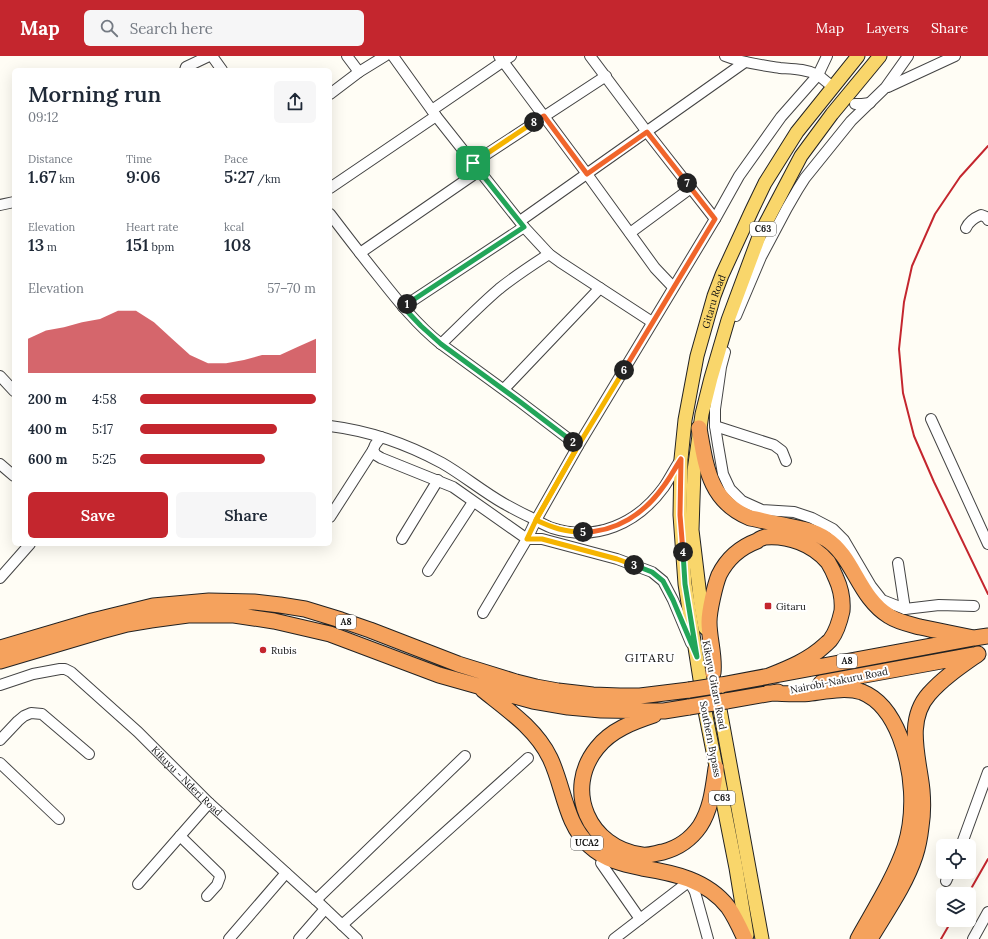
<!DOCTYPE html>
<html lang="en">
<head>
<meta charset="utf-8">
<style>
	:root { --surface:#fff; --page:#f6f6f7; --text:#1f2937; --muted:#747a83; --accent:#c4262e }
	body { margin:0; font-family:Lora,serif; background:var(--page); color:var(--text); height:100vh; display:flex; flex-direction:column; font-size:15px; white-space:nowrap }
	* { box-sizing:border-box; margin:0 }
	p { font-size:13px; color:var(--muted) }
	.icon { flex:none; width:22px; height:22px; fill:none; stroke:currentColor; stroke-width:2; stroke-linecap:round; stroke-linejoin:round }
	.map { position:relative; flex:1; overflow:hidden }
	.details { position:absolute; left:12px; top:12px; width:320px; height:478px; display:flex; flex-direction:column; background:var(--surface); border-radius:6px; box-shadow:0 4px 16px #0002 }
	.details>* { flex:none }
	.controls { position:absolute; left:936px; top:783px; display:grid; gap:8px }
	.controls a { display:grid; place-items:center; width:40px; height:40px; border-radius:6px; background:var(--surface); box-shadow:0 4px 16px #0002; font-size:20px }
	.pin { position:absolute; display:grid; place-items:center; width:34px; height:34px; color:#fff; margin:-17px; border-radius:8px; box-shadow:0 2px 6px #0006 }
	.km { position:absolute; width:20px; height:20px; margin:-10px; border-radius:50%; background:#222; color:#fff; font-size:11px; line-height:20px; text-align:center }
	.round { display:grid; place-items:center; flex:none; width:42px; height:42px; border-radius:6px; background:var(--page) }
	.head { display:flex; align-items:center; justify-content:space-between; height:68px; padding:0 16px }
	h1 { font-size:22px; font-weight:600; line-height:30px }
	.stats { display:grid; grid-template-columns:repeat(3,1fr); gap:6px; height:68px; padding:4px 16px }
	.stats div { display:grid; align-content:center }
	.stats b { font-size:17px; font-weight:600 }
	.stats small { font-size:11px; font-weight:400 }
	.stats p { font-size:11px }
	.chart { height:112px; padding:8px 16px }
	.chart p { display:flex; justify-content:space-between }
	.chart svg { width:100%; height:72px; margin-top:4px; fill:var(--accent); opacity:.7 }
	.action { display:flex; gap:8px; margin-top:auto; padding:8px 16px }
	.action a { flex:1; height:46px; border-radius:6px; background:var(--accent); color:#fff; font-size:16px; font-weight:600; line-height:46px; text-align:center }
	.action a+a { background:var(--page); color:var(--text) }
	ul { padding:0 16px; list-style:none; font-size:13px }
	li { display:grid; grid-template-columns:64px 48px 1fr; align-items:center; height:30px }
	li i { height:10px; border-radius:5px; background:var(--accent) }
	header { display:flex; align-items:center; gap:24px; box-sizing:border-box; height:56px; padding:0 20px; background:var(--accent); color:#fff }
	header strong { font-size:19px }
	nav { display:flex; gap:22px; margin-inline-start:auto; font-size:14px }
	.search { width:280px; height:36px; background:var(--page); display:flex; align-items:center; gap:10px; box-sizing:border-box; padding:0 14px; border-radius:6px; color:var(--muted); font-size:15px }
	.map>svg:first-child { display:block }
</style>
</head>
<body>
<header>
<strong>Map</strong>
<div class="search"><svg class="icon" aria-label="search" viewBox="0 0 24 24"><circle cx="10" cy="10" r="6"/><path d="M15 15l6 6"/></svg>Search here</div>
<nav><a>Map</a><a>Layers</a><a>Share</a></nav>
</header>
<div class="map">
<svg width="988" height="883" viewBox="0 0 988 883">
	<rect width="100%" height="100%" fill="#fffdf5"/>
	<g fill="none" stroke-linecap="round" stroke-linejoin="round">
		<defs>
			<g id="minor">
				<path d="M212,0l10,14"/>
				<path d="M347,0l12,16"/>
				<path d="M393,0l43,60 88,111 25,27 11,8 92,60"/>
				<path d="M499,0l88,118 68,94 18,19"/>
				<path d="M590,0l57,76 68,87"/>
				<path d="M725,0c17,7 37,9 55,12 13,1 26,1 38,7 3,2 6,5 10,8"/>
				<path d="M185,14l1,-3 23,-11"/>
				<path d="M888,31l67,-31"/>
				<path d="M330,38l29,-22 26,-16"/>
				<path d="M855,48h7l8,-1"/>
				<path d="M432,54l79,-54"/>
				<path d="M473,107l133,-87"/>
				<path d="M330,132l106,-72"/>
				<path d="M0,149l14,-3"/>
				<path d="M330,158c16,21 32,42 49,63 19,24 38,48 62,67l78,57 59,45"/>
				<path d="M520,165l225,-159"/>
				<path d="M966,172c3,-7 8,-10 15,-13l5,2 2,3"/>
				<path d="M630,177l61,-45"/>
				<path d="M360,197l119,-82"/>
				<path d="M403,251l121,-80"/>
				<path d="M736,260l25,-59 26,-49 11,-19 7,-11 46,-57 35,-34 22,-31"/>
				<path d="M441,288c19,-18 38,-38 58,-55 16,-13 33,-24 50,-35"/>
				<path d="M725,296l-4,15 -6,42v17l3,19 5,29 7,15 12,12 20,9 32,2 18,6 21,11 11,11 27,46 11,14 23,9 34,-4 35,1"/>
				<path d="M0,320l14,15"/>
				<path d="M504,333l96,-101"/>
				<path d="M931,363l57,125"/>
				<path d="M330,370c40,5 77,18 112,37 21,12 40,28 61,40 9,5 18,10 27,14 7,4 14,8 22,11 44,14 85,-4 112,-41 6,-9 11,-19 17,-28"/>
				<path d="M715,370l59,19 8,6 4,10"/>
				<path d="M381,381l-6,8 -2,5 3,5 5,3 72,29 74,52h15l75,20 35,13 11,9 10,19 18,43"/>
				<path d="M0,408l14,12"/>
				<path d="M330,461l43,-67"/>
				<path d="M402,483l36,-59"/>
				<path d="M898,507l7,46"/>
				<path d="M428,515l45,-69"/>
				<path d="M0,522l30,-34"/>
				<path d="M483,557l44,-74 9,-19 42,-74 137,-227 24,-43 42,-59 37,-42 9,-19"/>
				<path id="s1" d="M0,629l33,-11 27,-5h5l6,3 67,60 71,71 107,97 41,39"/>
				<path d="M0,684l18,-19 6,-5 7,-3 11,1 47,40"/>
				<path d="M0,707l59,56"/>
				<path d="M180,780l39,38 1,3 -3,8 -10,11"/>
				<path d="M961,790l27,-74"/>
				<path d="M601,807l39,56"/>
				<path d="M946,825l4,-9"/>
				<path d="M138,828l71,-81"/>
				<path d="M316,844l149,-144"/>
				<path d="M342,869l186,-167"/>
				<path d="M229,883l57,-66"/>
				<path d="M299,883l26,-30"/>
				<path d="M614,883l73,-56c5,1 6,5 8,9l13,47"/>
				<path d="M973,883l15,-27"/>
			</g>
			<g id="major">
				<path d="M705,572l-4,-23 -9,-75 1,-31 1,-28 8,-57 9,-36 17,-58 32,-86 41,-78 31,-42 48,-58"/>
				<path d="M717,637l45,246"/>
				<path id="s2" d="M747,879l-11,-67 -31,-157 -20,-127 -5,-69 1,-56 4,-39 12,-64 17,-60 8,-21 30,-65 13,-27 32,-51 61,-76"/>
			</g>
			<path id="highway" d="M699,372c7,39 10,73 51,90 11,2 22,5 33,7 15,3 30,5 43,14 28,18 32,58 63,77 9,6 20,8 31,11 18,4 36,7 54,11
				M0,592l92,-27 61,-15 56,-5 45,1 26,3 25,4 36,11 29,10 88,34 58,18 20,5 22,4 35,4 27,1h20l49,-6
				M0,605l101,-30 26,-7 24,-4 37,-5h46l40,6 56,13 109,41 39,11 55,15 35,6 33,3 63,1 25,-4
				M713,617c2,-17 -4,-34 -4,-51 0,-11 6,-37 10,-47 8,-16 22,-28 38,-34 2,-2 5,-3 8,-4 23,-2 48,7 63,25 3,5 6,11 8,16 5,11 7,21 6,33 -2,9 -5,20 -11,28 -1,2 -4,4 -6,6 -16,15 -36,23 -56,31
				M821,627l153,-28
				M721,629l253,-47 14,-2
				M483,634c25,20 53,39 67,68 14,29 15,66 40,88 15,14 33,18 52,22 32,5 65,12 86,39 7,10 12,21 17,32
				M768,637c14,0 29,2 43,0 16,-2 35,-6 51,-1 20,8 31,27 38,45 13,34 16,75 5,110 -11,32 -31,63 -47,92
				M726,645l52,-9
				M654,659c-21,7 -43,15 -57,33 -34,42 -8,100 45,107 7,1 14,-2 21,-3 15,-4 28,-13 37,-26 11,-17 13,-37 16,-58
				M870,883c16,-27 35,-53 45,-83 3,-9 5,-20 6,-29 2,-12 2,-25 1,-37 -3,-31 -17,-69 7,-96 14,-16 32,-28 49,-40"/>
		</defs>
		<use href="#minor" stroke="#444" stroke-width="12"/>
		<use href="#major" stroke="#222" stroke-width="15"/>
		<use href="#highway" stroke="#222" stroke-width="17"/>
		<use href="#minor" stroke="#fff" stroke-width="10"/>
		<use href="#major" stroke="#f9d66b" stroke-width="13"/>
		<use href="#highway" stroke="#f5a25d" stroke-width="15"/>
		<path stroke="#c4262e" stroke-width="2" d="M988,90l-28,31 -25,37 -23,52 -8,36 -5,47 4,44 11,43 20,46 54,112
			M968,838l20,-35
			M941,883l11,-19"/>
		<defs>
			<path id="highway-bridge" d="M689,634l32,-5
				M689,651l37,-6"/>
		</defs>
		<use href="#highway-bridge" stroke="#222" stroke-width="17" stroke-linecap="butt"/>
		<use href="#highway-bridge" stroke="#f5a25d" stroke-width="15"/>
	</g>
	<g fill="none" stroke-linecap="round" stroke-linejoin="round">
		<defs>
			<path id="split-1" d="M407,248l117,-77 -51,-64"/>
			<path id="split-2" d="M407,248l-4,3 18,19 20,18 78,57 54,41"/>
			<path id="split-3" d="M573,386l5,4 -42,74 -9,19h15l75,20 17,6"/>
			<path id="split-4" d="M634,509l18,7 11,9 10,19 24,57 -12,-73 -2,-32"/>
			<path id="split-5" d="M583,476c33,0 61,-18 80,-45 7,-9 12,-19 18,-28l-1,56 3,37"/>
			<path id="split-6" d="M583,476c-18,0 -30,-4 -47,-12l42,-74 46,-76"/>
			<path id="split-7" d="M624,314l91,-151 -28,-36"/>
			<path id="split-8" d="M534,66l10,-6 43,58 60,-42 40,51"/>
			<path id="split-9" d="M473,107l61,-41"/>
		</defs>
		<use href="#split-1" stroke="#fff" stroke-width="8"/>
		<use href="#split-2" stroke="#fff" stroke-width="8"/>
		<use href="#split-3" stroke="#fff" stroke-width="8"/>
		<use href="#split-4" stroke="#fff" stroke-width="8"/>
		<use href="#split-5" stroke="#fff" stroke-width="8"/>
		<use href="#split-6" stroke="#fff" stroke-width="8"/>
		<use href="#split-7" stroke="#fff" stroke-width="8"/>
		<use href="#split-8" stroke="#fff" stroke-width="8"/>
		<use href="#split-9" stroke="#fff" stroke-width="8"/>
		<use href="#split-1" stroke="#22a559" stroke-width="5"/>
		<use href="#split-2" stroke="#22a559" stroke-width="5"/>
		<use href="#split-3" stroke="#f5b400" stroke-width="5"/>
		<use href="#split-4" stroke="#22a559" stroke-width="5"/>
		<use href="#split-5" stroke="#f0652b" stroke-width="5"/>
		<use href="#split-6" stroke="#f5b400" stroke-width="5"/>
		<use href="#split-7" stroke="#f0652b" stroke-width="5"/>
		<use href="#split-8" stroke="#f0652b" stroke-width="5"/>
		<use href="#split-9" stroke="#f5b400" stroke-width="5"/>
	</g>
	<g fill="#c4262e" stroke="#fff" stroke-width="1.5">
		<rect x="764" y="546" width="8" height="8" rx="2"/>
		<circle cx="263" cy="594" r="4"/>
	</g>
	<g text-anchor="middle" stroke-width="4" stroke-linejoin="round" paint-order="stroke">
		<g fill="#fff" stroke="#585858" stroke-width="1">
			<rect x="750" y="166" width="26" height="14" rx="3"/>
			<rect x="336" y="559" width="20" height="14" rx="3"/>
			<rect x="837" y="598" width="20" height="14" rx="3"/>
			<rect x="709" y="735" width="26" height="14" rx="3"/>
			<rect x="571" y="780" width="32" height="14" rx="3"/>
		</g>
		<g font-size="9" font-weight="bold" fill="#111">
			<text x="763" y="176">C63</text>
			<text x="346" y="569">A8</text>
			<text x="847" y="608">A8</text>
			<text x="722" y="745">C63</text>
			<text x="587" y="790">UCA2</text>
		</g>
		<g font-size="10" fill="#111" stroke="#fff">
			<text dy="4" stroke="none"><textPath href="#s2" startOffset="643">Gitaru Road</textPath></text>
			<text transform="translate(839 624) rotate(-11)" y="4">Nairobi-Nakuru Road</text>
			<text transform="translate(715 629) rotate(79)" y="4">Kikuyu Gitaru Road</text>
			<text transform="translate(711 683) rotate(79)" y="4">Southern Bypass</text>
			<text dy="4" stroke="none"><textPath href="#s1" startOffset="233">Kikuyu - Nderi Road</textPath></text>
		</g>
		<g font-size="10" fill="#111" stroke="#fff" text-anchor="start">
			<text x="776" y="554">Gitaru</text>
			<text x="271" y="598">Rubis</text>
		</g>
		<g font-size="12" letter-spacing="1" fill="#111" stroke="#fff">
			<text x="650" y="606">GITARU</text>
		</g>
	</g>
</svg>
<div class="controls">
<a><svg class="icon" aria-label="locate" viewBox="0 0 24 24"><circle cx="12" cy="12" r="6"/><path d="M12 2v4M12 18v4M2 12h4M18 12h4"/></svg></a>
<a><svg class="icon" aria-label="layers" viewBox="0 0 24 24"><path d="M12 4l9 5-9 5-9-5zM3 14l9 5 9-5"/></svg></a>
</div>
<div class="pin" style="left:473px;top:107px;background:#1e9e55"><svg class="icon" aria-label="arrive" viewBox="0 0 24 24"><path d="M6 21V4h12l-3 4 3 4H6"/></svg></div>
<b class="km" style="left:407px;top:248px">1</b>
<b class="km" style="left:573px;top:386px">2</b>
<b class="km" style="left:634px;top:509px">3</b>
<b class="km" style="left:683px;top:496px">4</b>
<b class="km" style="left:583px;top:476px">5</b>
<b class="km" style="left:624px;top:314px">6</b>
<b class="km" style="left:687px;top:127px">7</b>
<b class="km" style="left:534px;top:66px">8</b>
<section class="details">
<div class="head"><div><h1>Morning run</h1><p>09:12</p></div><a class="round"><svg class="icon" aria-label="share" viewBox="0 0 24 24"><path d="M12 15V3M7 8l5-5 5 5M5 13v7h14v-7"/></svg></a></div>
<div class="stats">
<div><p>Distance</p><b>1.67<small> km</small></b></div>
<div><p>Time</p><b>9:06</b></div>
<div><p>Pace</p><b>5:27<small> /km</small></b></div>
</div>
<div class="stats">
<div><p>Elevation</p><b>13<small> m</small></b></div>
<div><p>Heart rate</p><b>151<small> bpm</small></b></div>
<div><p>kcal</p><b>108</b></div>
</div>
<div class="chart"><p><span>Elevation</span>57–70 m</p>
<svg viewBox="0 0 160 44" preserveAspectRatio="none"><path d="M0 44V23L10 18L20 16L30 13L40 11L50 6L60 6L70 13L80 23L90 33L100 38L110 38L120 36L130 33L140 33L150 28L160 23V44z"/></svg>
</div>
<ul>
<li><b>200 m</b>4:58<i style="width:100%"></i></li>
<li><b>400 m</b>5:17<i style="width:78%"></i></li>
<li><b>600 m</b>5:25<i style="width:71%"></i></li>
</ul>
<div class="action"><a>Save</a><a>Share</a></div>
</section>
</div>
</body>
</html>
